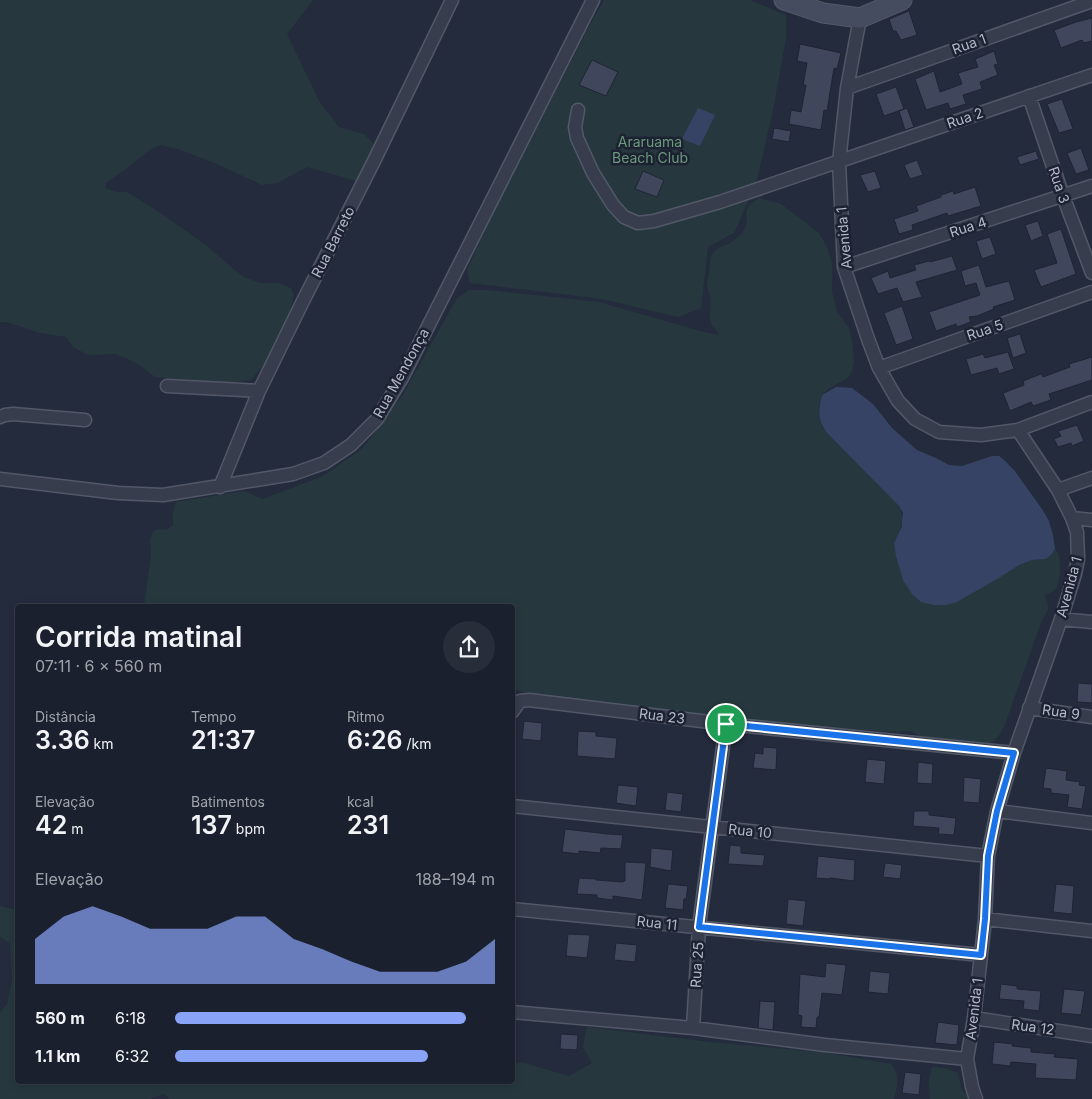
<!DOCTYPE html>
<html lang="pt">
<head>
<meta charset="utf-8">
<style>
	:root { --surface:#1b202e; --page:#282d3a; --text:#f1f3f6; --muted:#a0a3aa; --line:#393e4a; --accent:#89a4f7 }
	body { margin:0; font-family:Inter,sans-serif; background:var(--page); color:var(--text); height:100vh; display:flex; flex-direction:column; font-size:19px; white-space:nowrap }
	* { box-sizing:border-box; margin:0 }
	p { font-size:16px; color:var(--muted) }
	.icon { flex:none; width:28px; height:28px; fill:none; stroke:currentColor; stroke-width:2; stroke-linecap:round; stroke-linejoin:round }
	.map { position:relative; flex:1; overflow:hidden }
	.details { position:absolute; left:15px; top:604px; width:500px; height:480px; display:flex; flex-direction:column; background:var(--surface); border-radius:5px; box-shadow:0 2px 8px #0003,0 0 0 1px var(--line) }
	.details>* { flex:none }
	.pin { position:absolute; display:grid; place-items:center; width:42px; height:42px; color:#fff; margin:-21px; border:2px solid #fff; border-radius:50%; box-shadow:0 1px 5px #0007 }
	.round { display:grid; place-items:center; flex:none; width:52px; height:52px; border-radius:26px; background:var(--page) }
	.summary { display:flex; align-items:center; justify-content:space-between; height:85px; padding:0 20px }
	h1 { font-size:28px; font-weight:600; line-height:38px }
	.figures { display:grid; grid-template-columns:repeat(3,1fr); gap:8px; height:85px; padding:5px 20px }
	.figures div { display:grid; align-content:center }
	.figures b { font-size:25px; font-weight:600 }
	.figures small { font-size:14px; font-weight:400 }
	.figures p { font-size:14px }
	.chart { height:140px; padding:10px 20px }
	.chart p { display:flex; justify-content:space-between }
	.chart svg { width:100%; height:90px; margin-top:5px; fill:var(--accent); opacity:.7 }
	ul { padding:0 20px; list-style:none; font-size:16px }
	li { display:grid; grid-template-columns:80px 60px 1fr; align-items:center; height:38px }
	li i { height:12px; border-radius:6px; background:var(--accent) }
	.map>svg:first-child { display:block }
</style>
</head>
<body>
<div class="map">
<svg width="1092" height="1099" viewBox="0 0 1092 1099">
	<rect width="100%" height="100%" fill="#242b3d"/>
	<path fill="#26383e" d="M0,0h313l-26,34 32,67 20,26 25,7 9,9 -2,15 -14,23 -50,-14 -30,16 -15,2 -47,-22 -37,-14 -17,-4 -10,4 -21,17 -24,17v5l10,4h11l32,20 47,33 26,23 12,9 16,6h18l13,5 3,7 -6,26 -14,31 -23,28 -23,3 -73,-6 -18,-14 -21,-9 -28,1 -15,-8 -7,-10 -26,-4 -33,-11h-7z
		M604,0h146l36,15v23l-13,72 -17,74 -22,49 -26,14 -7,61 -23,9 -76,-18 -132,-16 -3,-13 32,-70 88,-170z
		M759,198l22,6 38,29 8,14 5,15v30l5,20 12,16 4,18 1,17 -2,8 -4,7 -20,11 -6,6 -3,11v10l3,11 7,8 70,71c7,14 1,24 -5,37l63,59 42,-24 20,-13 13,-5 14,-1 6,-5 3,-5c7,7 6,30 1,39 -3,4 -7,5 -11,7 0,5 3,7 3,11 1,5 -4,10 -6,14l-38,107c-3,5 -6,12 -12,15 -12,7 -56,-2 -71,-4 -8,-8 -12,-8 -23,-6l-65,-4 -82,-8 -207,-26 -21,-2 -9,-3 -1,-7 -1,-76h-368l7,-50 -1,-16 3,-8 5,-3 8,1 7,-5v-11l3,-12 67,-11 20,8 60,-23 39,-27 40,-53 55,-98 12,-8h18l112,12 101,29 19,4c-2,-4 -6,-8 -8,-12 -3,-10 1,-19 -1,-27 -1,-4 -3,-7 -3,-11 0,-5 1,-7 2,-11 2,-8 -1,-15 5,-22 4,-5 11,-6 16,-9 5,-3 12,-9 14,-13 8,-15 -7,-19 15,-32z
		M0,906l17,4 1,171h494l1,-16 8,-3 48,14 23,-13 -9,-16 4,-20 123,15 111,10 70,12c10,12 6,21 3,35h-724l-6,-5 -15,5h-149v-86l7,-9 5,-25 -2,-35 -10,-8z
		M932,1067l12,1 14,5 4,17 8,9h-40l-1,-19z"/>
	<path fill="#374364" d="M698,108l17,7 -15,31 -18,-7z
		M836,387l16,1 21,16 19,24 25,22 21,9 11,6 13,1 30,-10h7l4,3 11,11 28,39 7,12 4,14 2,14 -3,5 -6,5 -14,1 -13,5 -20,13 -42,24 -11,3h-12l-13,-3 -9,-8 -9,-14 -7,-24 -2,-13 8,-17v-6l1,-7 -4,-7 -70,-71c-12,-14 -11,-23 -7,-40z"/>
	<path fill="#40475d" stroke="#1f2434" d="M909,11l8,24 -16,5 -5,-9h-3l-4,-12z
		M1092,18v23l-8,2 -2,-3 -21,8 -7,-18 22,-8z
		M800,44l41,9 -4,16 -3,-1 -7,43 -3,-1 -3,20 -32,-6 2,-14 10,2 5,-27h-3l4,-22 -10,-2z
		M994,51l4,13 -4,1 4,10 -18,7 2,7 -19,6 3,9 -16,5 -2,-6 -22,7 -11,-31 19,-8 6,21 22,-8 -4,-11 20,-6 -3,-8z
		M592,60l26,12 -12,24 -27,-11z
		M896,87l8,22 -20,7 -8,-22z
		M1062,99l11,30 -14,4 -12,-29z
		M907,108l7,19 -9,3 -6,-19z
		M774,128l17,3 -2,11 -17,-3z
		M1081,148l8,22 -13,4 -9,-21z
		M1036,151l3,8 -19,6 -3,-8z
		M917,160l6,15 -13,4 -6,-14z
		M643,171l21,9 -7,17 -22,-8z
		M875,171l6,17 -13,4 -8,-17z
		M975,187l6,19 -33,10 -1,-3 -35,12 1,5 -14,4 -5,-15 24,-8 -2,-5 25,-9v-2l12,-4 1,3z
		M1038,221l5,15 -12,5 -6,-16z
		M1061,229l15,45 -35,13 -7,-17 23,-7 -10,-29z
		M990,237l6,17 -14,5 -6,-18z
		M952,256l5,14 -41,12 6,15 -19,5 -6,-14 -19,6 -7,-16 17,-7 2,7 26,-8 -2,-5 15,-4 1,1z
		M979,265l7,22 23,-6 6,19 -22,7 1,2 -17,7 -8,1 2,5 -14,5 -1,-3 -20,7 -7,-19 51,-17 -4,-12 -11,3 -4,-15z
		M902,306l11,33 -17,6 -12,-32z
		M1020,334l6,19 -13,5 -6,-20z
		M1008,352l6,17 -15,5 -2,-6 -26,7 -5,-16 17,-5 2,4z
		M1092,357v23l-43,14 2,6 -18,6 -2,-4 -21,9 -7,-18 21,-8 -1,-4 18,-7 2,3 27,-10 -1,-3z
		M1077,425l7,16 -12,5 -1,-3 -13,4 -4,-8 7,-3 -3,-5z
		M1078,683l14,1v19l-15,-1z
		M524,721l18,2 -1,18 -19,-2z
		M578,731l18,1v4l21,2 -2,21 -38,-3z
		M763,747l14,1 -1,22 -23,-2 2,-15 8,1z
		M867,759l19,2 -2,23 -19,-2z
		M918,762l15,2 -1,20 -15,-1z
		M1046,768l21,3 -1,9 14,2 -1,3 7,1 -4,23 -15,-2 2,-12 -18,-2v-4l-8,-1z
		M964,777l17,2 -2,24 -16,-1z
		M618,785l20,2 -2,19 -20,-3z
		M667,792l16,2 -2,18 -16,-2z
		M914,811h15v4l27,3 -2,17 -16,-1 1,-6 -26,-2z
		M565,829l43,5 15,1 -2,14 -20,-1 -1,5 -21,-2v3l-17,-2z
		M730,845l11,1v7l24,2 -2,11 -35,-2z
		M651,848l22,2 -2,21 -21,-4z
		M818,856l37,4 -1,21 -24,-3v1l-14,-1z
		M625,862l21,1 -4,37 -29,-4v4l-16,-2v-3l-20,-1 2,-16 17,1v1l27,2v-1h2z
		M885,863l17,2 -2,14 -17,-2z
		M668,884l20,2 -2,13h-2l-1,11 -18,-2z
		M1056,884l18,2 -2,28 -19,-2z
		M788,899l18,2 -3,25 -17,-2z
		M568,934l22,1 -3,23 -21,-2z
		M616,943l21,2 -2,17 -21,-2z
		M826,963l20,2 -4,30 -20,-2 -3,24h-2l-1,11 -15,-1 1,-11 -4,-1 2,-41 25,3z
		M870,971l20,2 -2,21 -20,-2z
		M1001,984l16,2v3l24,2 -2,20 -16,-2 1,-8 -25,-2z
		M1064,989l21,2 -4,24 -20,-2z
		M760,1001l15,1 -2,28 -15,-2z
		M938,1022l21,3 -2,20 -22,-2z
		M561,1034l17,1 -1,15 -17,-1z
		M994,1042l19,2 -1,2 19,2v4l24,2 -1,3 24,2 -2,21 -41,-2 1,-14 -25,-2 -1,4 -18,-2z
		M905,1072l16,2 -2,21 -17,-2z"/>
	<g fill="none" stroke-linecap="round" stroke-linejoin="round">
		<defs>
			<path id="street" d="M860,18l-13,70 -8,74 5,105 24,72 11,29 19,33 17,18 24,13 42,3 37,-5 40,60 14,28 5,14 1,27 -3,15 -14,45 -47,134 -17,58 -9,45 -3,63 -11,99 -7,41 5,28 4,12
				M847,88l245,-87
				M1029,96l34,100 29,77
				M578,110l-3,17 2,11 16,35 20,32 11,12 14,6 16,-2 66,-19 372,-127
				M844,267l248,-81
				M879,368l213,-76
				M167,386l92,5
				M0,417l5,-2 8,-1 72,6
				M1018,430l74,-28
				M0,479l118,14 45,2 130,-21 31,-11 27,-18 26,-26 25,-41 191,-378
				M220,487l39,-96 43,-88 72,-142 78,-161
				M1058,490l34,-12
				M1072,518l20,2
				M1061,619l31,3
				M1029,708l63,9
				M512,712l8,-11 9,-1 197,24 288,29
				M512,806l476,50
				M997,811l95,12
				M512,909l469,46
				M985,919l107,12
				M512,1012l181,16 132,17 142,14
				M974,1018l118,18
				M693,1028l6,-101 27,-203"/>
			<path id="secondary" d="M784,0l39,13 37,5 42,-18"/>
		</defs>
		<use href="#street" stroke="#525868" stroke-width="15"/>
		<use href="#secondary" stroke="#525868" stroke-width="21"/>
		<use href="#street" stroke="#373d4d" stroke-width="12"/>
		<use href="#secondary" stroke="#454c60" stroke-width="19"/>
	</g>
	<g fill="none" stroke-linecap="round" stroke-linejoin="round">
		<defs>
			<path id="route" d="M726,724l288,29 -17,58 -9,45 -3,63 -4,36 -282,-28z"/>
		</defs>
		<use href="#route" stroke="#fff" stroke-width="10"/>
		<use href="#route" stroke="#1a73e8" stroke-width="6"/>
	</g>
	<g text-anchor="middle" stroke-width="5" stroke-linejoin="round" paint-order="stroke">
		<g font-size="14" fill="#b3b8c8" stroke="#1d2232">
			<text transform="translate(969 44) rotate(-20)" y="5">Rua 1</text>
			<text transform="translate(965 118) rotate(-19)" y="5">Rua 2</text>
			<text transform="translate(1059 185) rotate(71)" y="5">Rua 3</text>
			<text transform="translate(968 227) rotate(-18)" y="5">Rua 4</text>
			<text transform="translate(844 238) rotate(-95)" y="5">Avenida 1</text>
			<text transform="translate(333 242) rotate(-63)" y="5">Rua Barreto</text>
			<text transform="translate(985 330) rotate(-19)" y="5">Rua 5</text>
			<text transform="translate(401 373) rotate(-61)" y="5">Rua Mendonça</text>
			<text transform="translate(1069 587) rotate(-75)" y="5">Avenida 1</text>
			<text transform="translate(1061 712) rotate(8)" y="5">Rua 9</text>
			<text transform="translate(662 716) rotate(7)" y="5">Rua 23</text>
			<text transform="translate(750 831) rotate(6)" y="5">Rua 10</text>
			<text transform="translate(657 923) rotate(6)" y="5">Rua 11</text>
			<text transform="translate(697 965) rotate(-86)" y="5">Rua 25</text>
			<text transform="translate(974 1009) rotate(-83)" y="5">Avenida 1</text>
			<text transform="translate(1033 1027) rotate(8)" y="5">Rua 12</text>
		</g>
		<g font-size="14" fill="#6a997c" stroke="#1d2232">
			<text x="650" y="147">Araruama<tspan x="650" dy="16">Beach Club</tspan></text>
		</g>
	</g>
</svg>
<div class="pin" style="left:726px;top:724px;background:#1e9e55"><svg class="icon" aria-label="arrive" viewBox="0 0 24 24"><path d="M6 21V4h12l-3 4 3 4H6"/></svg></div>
<section class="details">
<div class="summary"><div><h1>Corrida matinal</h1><p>07:11 · 6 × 560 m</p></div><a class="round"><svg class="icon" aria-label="share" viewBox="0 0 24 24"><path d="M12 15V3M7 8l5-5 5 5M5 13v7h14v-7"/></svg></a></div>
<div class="figures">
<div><p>Distância</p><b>3.36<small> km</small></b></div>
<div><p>Tempo</p><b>21:37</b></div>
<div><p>Ritmo</p><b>6:26<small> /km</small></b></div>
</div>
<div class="figures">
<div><p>Elevação</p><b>42<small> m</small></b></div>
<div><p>Batimentos</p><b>137<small> bpm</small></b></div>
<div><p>kcal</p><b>231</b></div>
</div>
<div class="chart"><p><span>Elevação</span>188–194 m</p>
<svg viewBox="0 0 160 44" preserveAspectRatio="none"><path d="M0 44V22L10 11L20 6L30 11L40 17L50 17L60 17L70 11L80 11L90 22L100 27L110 33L120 38L130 38L140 38L150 33L160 22V44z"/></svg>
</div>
<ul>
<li><b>560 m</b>6:18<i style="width:91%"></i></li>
<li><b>1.1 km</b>6:32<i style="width:79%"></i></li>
</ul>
</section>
</div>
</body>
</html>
